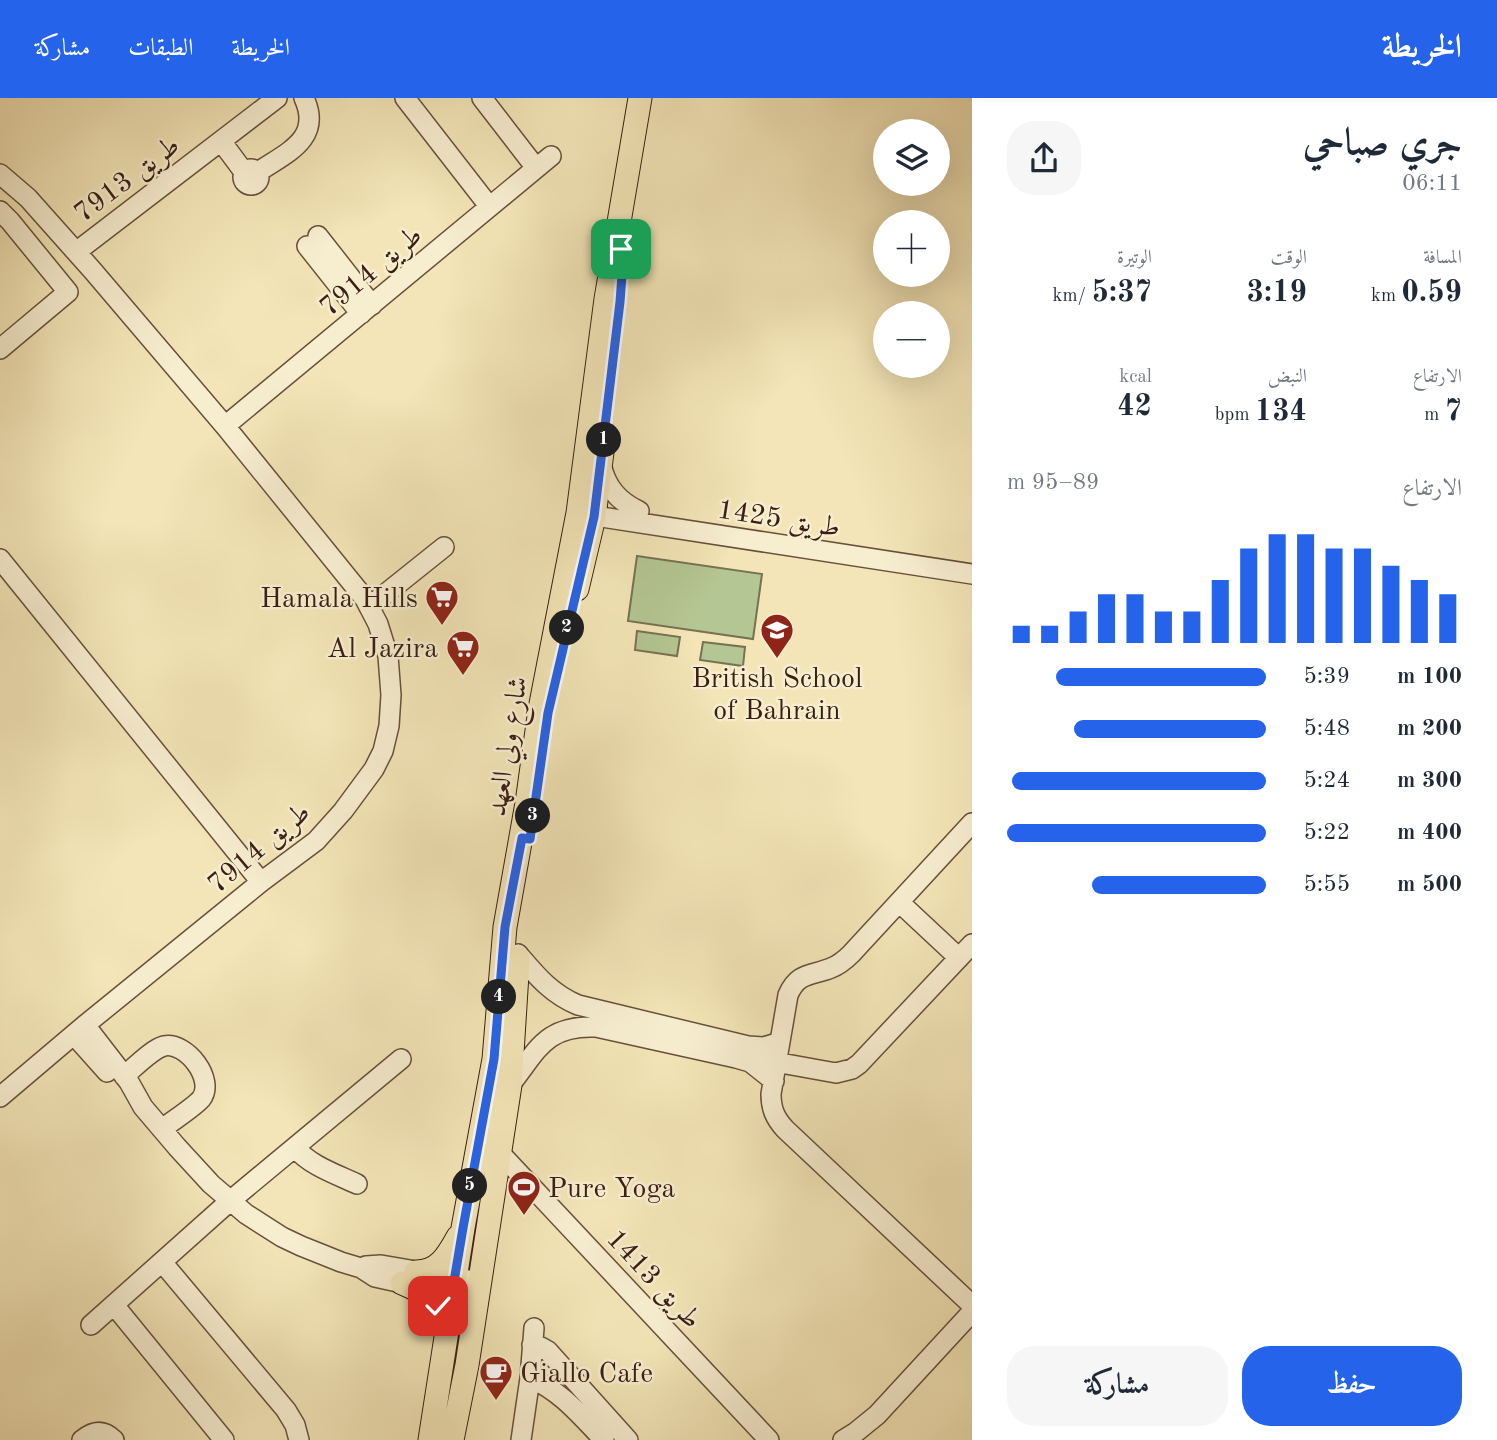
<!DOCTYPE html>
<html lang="ar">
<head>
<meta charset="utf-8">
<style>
	:root { --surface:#fff; --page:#f6f6f7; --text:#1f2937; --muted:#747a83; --accent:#2563eb }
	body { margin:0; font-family:"Old Standard TT",Amiri,serif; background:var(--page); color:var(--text); direction:rtl; height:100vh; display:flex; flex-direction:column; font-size:26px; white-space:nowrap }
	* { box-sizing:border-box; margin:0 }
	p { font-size:23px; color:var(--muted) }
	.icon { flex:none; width:38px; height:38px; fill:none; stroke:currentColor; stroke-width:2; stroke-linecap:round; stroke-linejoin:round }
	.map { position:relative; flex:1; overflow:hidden; direction:ltr }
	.side { display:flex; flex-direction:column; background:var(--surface); width:525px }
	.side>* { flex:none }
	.controls { position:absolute; left:873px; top:21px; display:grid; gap:14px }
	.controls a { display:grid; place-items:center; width:77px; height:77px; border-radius:50%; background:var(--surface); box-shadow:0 7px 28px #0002; font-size:35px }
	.pin { position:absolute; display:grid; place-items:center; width:60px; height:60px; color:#fff; margin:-30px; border-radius:14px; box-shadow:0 4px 10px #0006 }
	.km { position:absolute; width:35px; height:35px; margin:-18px; border-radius:50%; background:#222; color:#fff; font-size:19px; line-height:35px; text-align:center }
	.round { display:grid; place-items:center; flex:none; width:74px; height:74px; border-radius:28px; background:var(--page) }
	.overview { display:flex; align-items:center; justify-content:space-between; height:119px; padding:0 35px }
	h1 { font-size:38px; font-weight:700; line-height:52px }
	.figures { display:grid; grid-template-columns:repeat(3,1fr); gap:10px; height:119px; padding:7px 35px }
	.figures div { display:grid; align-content:center }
	.figures b { font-size:30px; font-weight:700 }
	.figures small { font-size:19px; font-weight:400 }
	.figures p { font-size:19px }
	.chart { height:196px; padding:14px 35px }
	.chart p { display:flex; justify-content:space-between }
	.chart svg { width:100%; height:126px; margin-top:7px; stroke:var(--accent); stroke-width:6 }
	.action { display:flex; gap:14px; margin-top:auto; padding:14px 35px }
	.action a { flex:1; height:80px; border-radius:28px; background:var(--accent); color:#fff; font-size:28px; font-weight:700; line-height:80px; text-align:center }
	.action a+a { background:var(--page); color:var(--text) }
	ul { padding:0 35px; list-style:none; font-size:23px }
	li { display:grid; grid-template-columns:112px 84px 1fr; align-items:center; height:52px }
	li i { height:18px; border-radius:9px; background:var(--accent) }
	header { display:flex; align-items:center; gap:42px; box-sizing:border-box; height:98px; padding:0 35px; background:var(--accent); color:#fff }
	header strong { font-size:33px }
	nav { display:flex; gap:38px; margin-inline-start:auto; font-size:24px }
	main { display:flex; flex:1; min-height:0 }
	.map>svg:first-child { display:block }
</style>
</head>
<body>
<header>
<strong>الخريطة</strong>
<nav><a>الخريطة</a><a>الطبقات</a><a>مشاركة</a></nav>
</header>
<main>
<section class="side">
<div class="overview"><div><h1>جري صباحي</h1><p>06:11</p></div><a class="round"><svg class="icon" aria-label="share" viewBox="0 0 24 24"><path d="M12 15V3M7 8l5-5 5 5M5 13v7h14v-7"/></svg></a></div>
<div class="figures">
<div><p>المسافة</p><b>0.59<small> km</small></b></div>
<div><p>الوقت</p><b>3:19</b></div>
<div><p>الوتيرة</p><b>5:37<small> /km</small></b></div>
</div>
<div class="figures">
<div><p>الارتفاع</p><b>7<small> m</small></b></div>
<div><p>النبض</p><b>134<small> bpm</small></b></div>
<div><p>kcal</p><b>42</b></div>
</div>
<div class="chart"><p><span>الارتفاع</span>89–95 m</p>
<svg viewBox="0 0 160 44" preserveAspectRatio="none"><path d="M5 44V38M15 44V38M25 44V33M35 44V27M45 44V27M55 44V33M65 44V33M75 44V22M85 44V11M95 44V6M105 44V6M115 44V11M125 44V11M135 44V17M145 44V22M155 44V27"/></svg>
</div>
<ul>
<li><b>100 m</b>5:39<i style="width:81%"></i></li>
<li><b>200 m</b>5:48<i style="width:74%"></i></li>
<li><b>300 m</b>5:24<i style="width:98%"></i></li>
<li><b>400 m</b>5:22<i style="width:100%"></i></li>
<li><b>500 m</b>5:55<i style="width:67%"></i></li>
</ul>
<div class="action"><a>حفظ</a><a>مشاركة</a></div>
</section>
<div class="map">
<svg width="972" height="1342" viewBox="0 0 972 1342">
	<rect width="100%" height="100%" fill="#f3e5b7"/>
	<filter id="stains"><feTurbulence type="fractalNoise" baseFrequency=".00286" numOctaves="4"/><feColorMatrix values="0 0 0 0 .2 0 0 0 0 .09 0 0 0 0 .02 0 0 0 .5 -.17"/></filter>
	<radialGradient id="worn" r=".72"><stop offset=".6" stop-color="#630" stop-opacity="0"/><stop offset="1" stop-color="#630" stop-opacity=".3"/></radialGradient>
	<path fill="#b4c693" stroke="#777253" stroke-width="2" d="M637,458l125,18 -9,65 -125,-18z
		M637,533l43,6 -3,19 -42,-6z
		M703,544l42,5 -2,19 -43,-6z"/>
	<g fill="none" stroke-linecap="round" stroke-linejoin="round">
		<defs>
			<path id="minor" d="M405,0l84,108
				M482,0l54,70
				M221,43l23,31
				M243 79a8 8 0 1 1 16 0a8 8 0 1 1-16 0Z
				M258,74c28,-19 65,-33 46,-74
				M0,76l28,24 65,73 132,155 140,173 13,25 10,32 3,39 -2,31 -6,25 -9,18 -31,42 -27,30 -55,41 -176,143 -85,72
				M0,113l10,10 58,71 -68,57
				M318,138l54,69
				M307,148l54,68
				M76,154l201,-154
				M225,328l326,-270
				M601,366c5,23 17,37 38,47
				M582,416l390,60
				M0,461l261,323
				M369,509l75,-60
				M972,725l-121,131c-6,6 -12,11 -20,14 -20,8 -33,4 -43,27l-17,99c0,15 4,24 14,35l187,176
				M899,804l60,56
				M518,856c18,21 33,40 60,51l170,41 16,1 16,-5
				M85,927l44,57 14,25 34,40 34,37 35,30 36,23 19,9 40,16 20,6 14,9 27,6 76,14
				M74,937l33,37
				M764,962l72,13 16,-4 7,-5 113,-120
				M124,978c10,-8 28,-27 40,-30 22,-5 52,34 37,53 -8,9 -29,22 -39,30
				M510,987c28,-35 35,-60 86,-58l140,31 14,4 24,19
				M296,1050c11,16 42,27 61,36
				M500,1055l269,287
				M162,1164l124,148 9,15 4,15
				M366,1168l15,-1 99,17
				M114,1207l110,135
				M91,1227l139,-124 171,-142
				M532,1247l9,2 7,4 80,89
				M530,1280c31,13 51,38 74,62
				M82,1342c11,-9 21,-11 32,0
				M521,1342l9,-62 4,-50
				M843,1342l13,-8 21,-17 95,-103"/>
			<path id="major" d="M577,491l17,-72 9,-73
				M416,1174c23,0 32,-17 42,-35
				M402,1185c26,11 36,17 44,45
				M430,1342l33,-212 31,-169 11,-132 22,-124 13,-94 38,-196 28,-214 34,-201
				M452,1342l15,-75 43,-280 8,-127"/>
		</defs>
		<use href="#minor" stroke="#68503c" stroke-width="22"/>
		<use href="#major" stroke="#3a1e13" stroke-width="25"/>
		<use href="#minor" stroke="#f7eed0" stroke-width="19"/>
		<use href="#major" stroke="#f3e5b7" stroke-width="23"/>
	</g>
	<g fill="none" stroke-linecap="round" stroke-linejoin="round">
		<defs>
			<path id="route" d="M438,1208l8,23 17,-101 31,-169 11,-132 17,-89 8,1 18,-126 46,-196 26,-215 2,-27 -1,-26"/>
		</defs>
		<use href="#route" stroke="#fff" stroke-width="14"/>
		<use href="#route" stroke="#2563eb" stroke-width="9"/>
	</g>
	<defs>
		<symbol id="supermarket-pin" viewBox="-11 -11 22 30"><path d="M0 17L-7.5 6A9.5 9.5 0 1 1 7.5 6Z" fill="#8f2418" stroke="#f7eed0"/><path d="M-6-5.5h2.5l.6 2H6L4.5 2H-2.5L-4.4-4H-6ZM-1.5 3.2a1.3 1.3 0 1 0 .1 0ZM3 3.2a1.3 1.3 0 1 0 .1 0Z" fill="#fff"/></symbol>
		<symbol id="school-pin" viewBox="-11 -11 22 30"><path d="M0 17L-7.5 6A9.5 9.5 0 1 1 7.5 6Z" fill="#8f2418" stroke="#f7eed0"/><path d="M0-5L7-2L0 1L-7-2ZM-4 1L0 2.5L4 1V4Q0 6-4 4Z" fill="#fff"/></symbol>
		<symbol id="stadium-pin" viewBox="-11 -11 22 30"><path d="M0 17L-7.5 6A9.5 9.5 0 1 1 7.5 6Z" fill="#8f2418" stroke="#f7eed0"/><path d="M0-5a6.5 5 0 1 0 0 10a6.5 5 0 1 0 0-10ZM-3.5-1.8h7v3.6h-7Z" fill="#fff"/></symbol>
		<symbol id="cafe-pin" viewBox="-11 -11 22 30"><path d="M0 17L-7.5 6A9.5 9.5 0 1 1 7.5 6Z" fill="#8f2418" stroke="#f7eed0"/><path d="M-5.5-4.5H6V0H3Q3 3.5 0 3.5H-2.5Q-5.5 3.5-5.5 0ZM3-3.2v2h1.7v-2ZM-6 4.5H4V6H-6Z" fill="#fff"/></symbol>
	</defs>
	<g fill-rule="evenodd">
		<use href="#supermarket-pin" x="423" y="480" width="38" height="52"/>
		<use href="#school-pin" x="758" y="513" width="38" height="52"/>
		<use href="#supermarket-pin" x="444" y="530" width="38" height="52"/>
		<use href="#stadium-pin" x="505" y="1070" width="38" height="52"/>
		<use href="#cafe-pin" x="477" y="1255" width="38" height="52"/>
	</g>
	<g text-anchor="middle" stroke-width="5" stroke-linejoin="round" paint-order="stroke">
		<g font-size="28" fill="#3a1e13" stroke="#f7eed0">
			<text transform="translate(126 80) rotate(-37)" y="10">طريق 7913</text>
			<text transform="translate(370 172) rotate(-40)" y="10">طريق 7914</text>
			<text transform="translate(779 419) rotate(9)" y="10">طريق 1425</text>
			<text transform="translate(506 648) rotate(-81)" y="10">شارع ولي العهد</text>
			<text transform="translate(258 749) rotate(-40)" y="10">طريق 7914</text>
			<text transform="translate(655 1180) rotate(47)" y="10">طريق 1413</text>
		</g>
		<g font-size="28" fill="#3a1e13" stroke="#f7eed0" text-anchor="end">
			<text x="418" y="509">Hamala Hills</text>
			<text x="438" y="559">Al Jazira</text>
			<text x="777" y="589" text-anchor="middle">British School<tspan x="777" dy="32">of Bahrain</tspan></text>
			<text x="548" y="1099" text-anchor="start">Pure Yoga</text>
			<text x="520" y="1284" text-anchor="start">Giallo Cafe</text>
		</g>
	</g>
	<rect width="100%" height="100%" filter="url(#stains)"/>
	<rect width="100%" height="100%" fill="url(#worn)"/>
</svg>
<div class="controls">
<a><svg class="icon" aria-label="layers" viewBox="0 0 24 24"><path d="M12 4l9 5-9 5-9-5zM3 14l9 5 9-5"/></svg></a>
<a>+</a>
<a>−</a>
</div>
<div class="pin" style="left:621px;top:151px;background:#1e9e55"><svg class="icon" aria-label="arrive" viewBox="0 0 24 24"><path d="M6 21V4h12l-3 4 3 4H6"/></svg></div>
<div class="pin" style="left:438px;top:1208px;background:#d93025"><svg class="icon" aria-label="check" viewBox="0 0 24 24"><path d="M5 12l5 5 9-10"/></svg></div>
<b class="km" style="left:604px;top:342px">1</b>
<b class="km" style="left:567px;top:530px">2</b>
<b class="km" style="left:533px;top:718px">3</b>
<b class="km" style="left:499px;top:899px">4</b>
<b class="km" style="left:470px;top:1088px">5</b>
</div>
</main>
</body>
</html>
